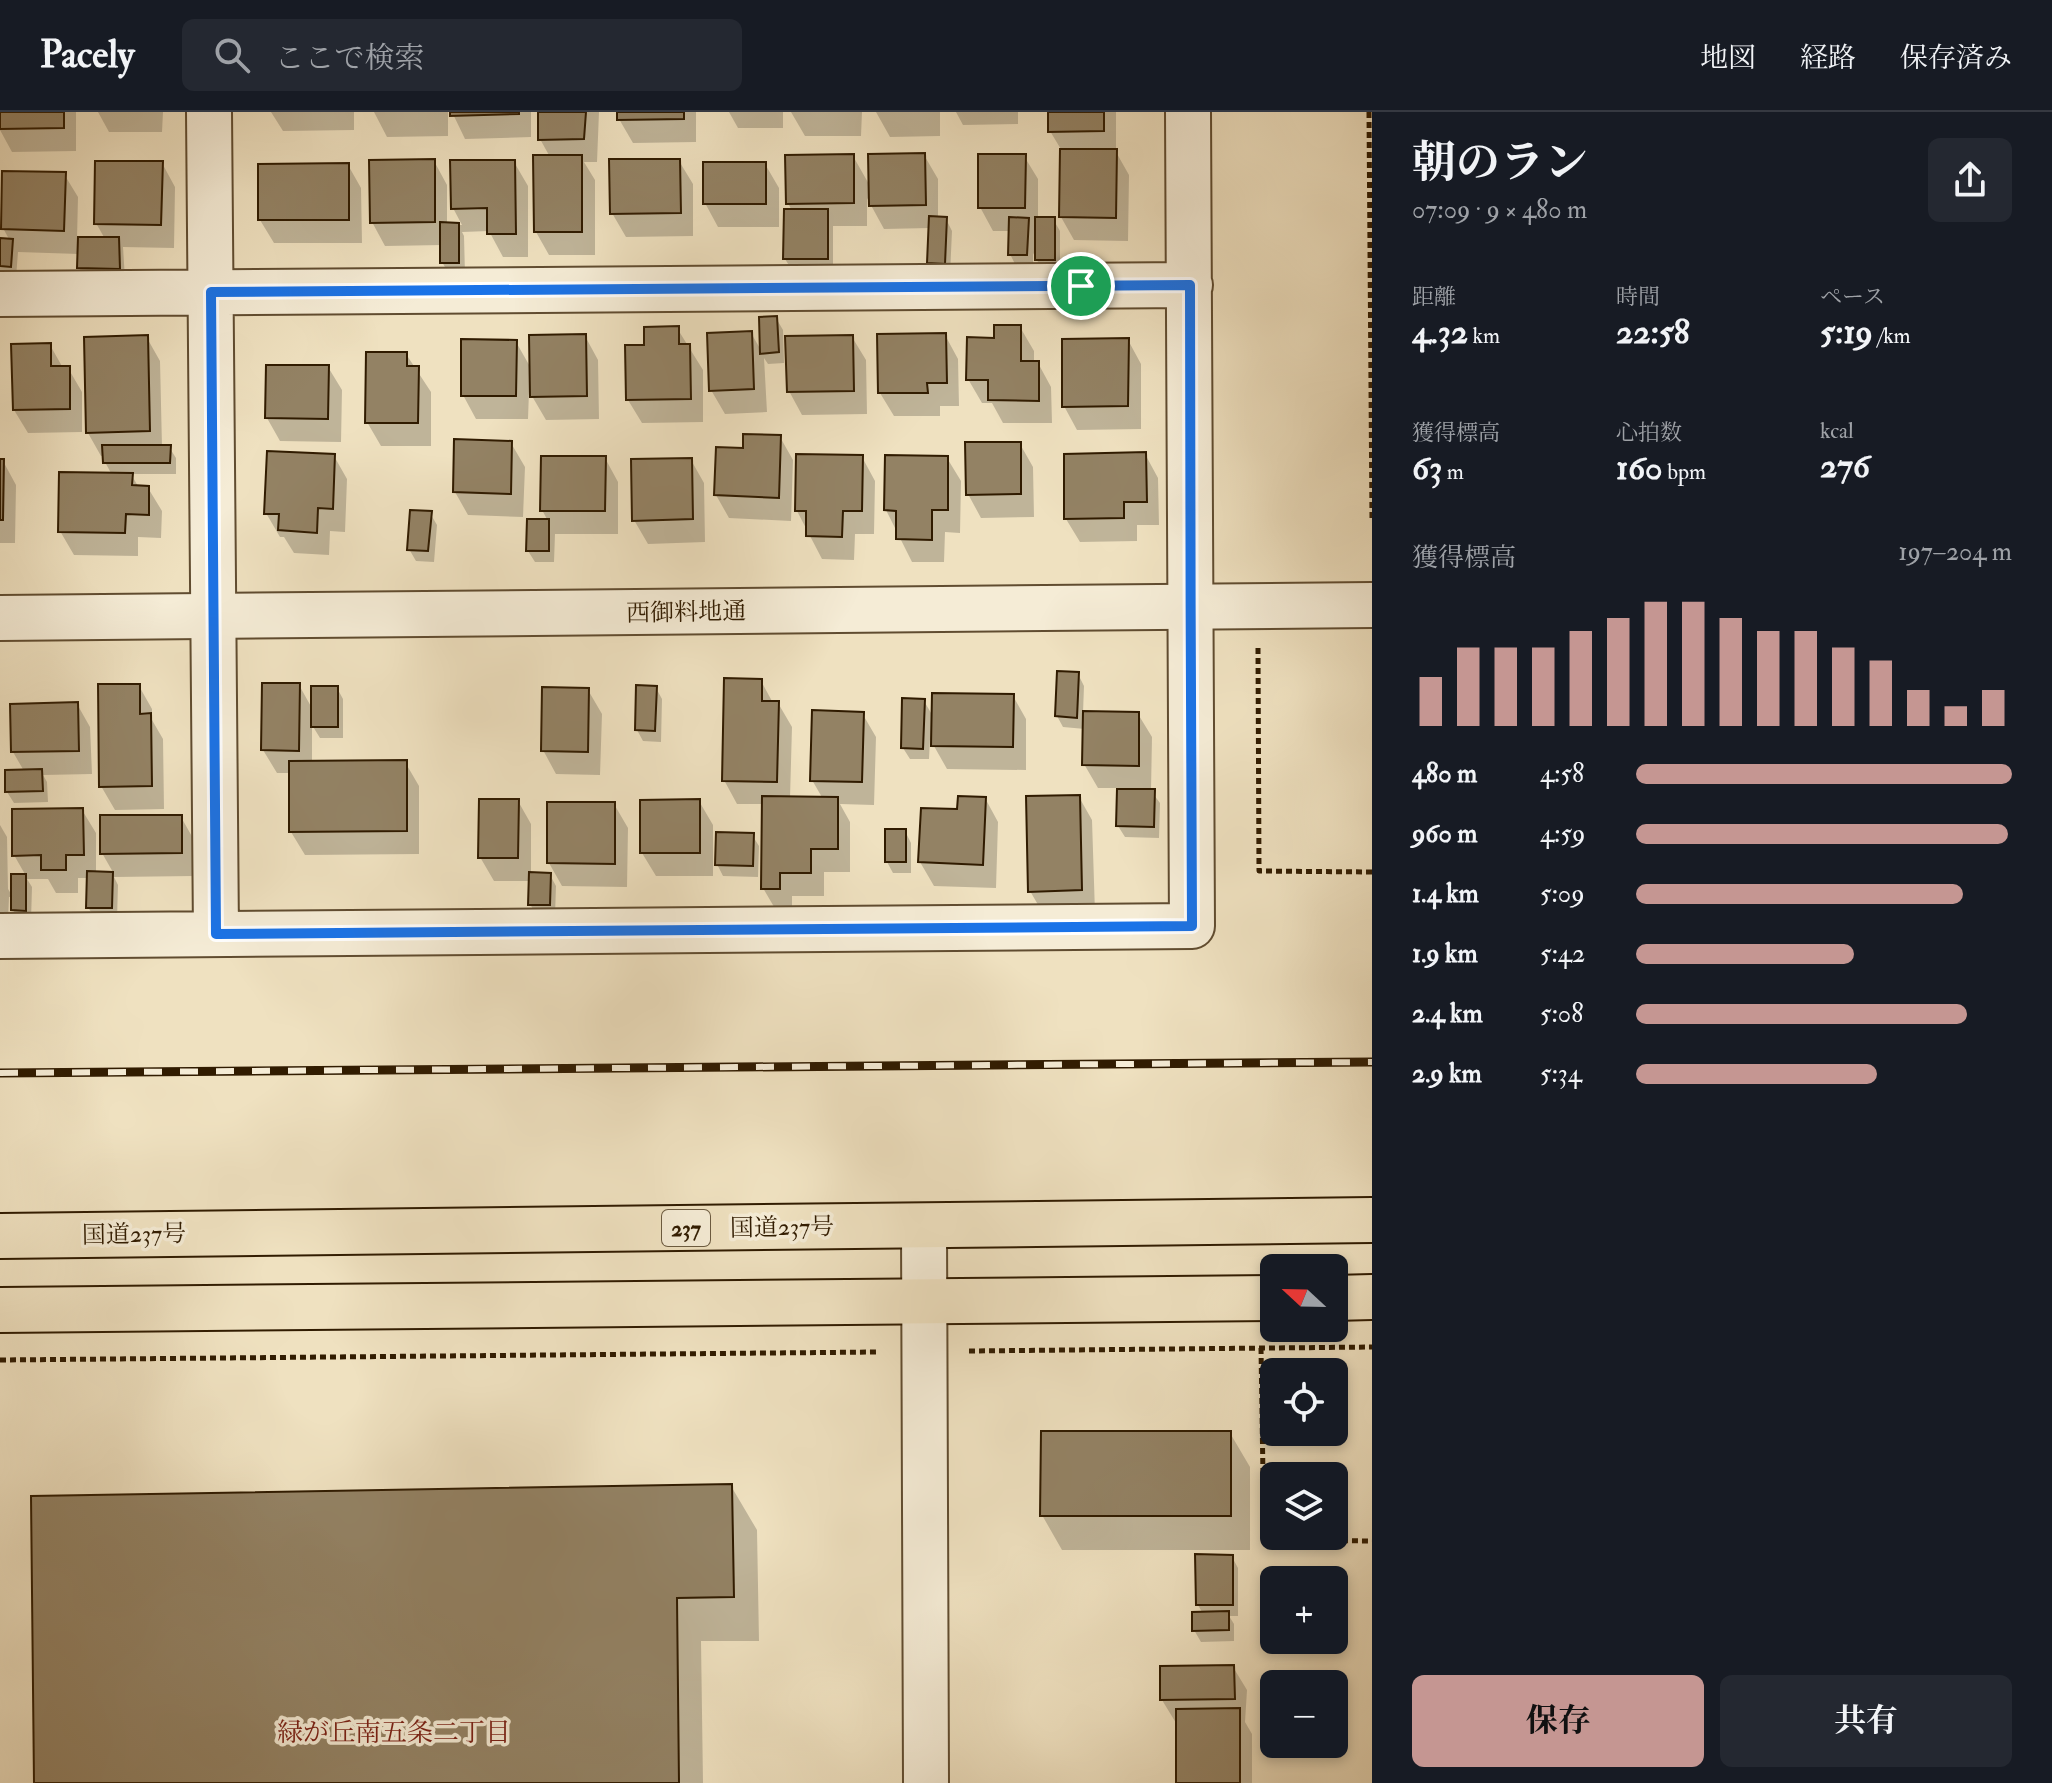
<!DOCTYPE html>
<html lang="ja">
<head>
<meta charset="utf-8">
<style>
	:root { --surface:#171b24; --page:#242831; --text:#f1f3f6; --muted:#9ea1a6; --line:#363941; --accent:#c59692 }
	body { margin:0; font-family:"IM FELL Double Pica","Noto Serif JP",serif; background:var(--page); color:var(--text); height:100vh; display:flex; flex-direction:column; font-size:30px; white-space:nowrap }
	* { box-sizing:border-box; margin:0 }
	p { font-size:26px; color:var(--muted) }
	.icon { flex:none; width:44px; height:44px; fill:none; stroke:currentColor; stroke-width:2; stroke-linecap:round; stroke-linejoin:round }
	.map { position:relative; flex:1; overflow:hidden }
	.side { display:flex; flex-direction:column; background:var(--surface); width:680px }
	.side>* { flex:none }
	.needle { width:52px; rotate:292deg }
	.fabs { position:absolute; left:1260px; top:1142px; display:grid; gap:16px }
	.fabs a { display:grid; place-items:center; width:88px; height:88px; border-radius:12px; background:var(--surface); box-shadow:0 4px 12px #0003; font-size:40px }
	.pin { position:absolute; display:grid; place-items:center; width:68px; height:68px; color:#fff; margin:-34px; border:4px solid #fff; border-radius:50%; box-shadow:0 2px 8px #0007 }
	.round { display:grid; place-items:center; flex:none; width:84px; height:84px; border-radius:12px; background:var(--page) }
	.overview { display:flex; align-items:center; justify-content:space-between; height:136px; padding:0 40px }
	h1 { font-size:44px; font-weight:700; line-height:60px }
	.metrics { display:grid; grid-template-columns:repeat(3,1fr); gap:12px; height:136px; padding:8px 40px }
	.metrics div { display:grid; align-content:center }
	.metrics b { font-size:34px; font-weight:700 }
	.metrics small { font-size:22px; font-weight:400 }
	.metrics p { font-size:22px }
	.chart { height:224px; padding:16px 40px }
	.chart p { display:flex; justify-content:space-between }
	.chart svg { width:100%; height:144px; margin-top:8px; stroke:var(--accent); stroke-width:6 }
	.button { display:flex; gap:16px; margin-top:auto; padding:16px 40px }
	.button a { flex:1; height:92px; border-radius:12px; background:var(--accent); color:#111; font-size:32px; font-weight:700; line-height:92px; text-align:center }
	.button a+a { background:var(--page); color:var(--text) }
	ul { padding:0 40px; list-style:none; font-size:26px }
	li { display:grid; grid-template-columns:128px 96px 1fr; align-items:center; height:60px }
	li i { height:20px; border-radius:10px; background:var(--accent) }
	header { display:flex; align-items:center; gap:48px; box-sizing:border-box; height:112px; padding:0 40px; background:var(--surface); border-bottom:2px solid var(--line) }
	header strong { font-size:38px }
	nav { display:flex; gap:44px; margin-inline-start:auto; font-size:28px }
	.search { width:560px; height:72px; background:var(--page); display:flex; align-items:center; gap:20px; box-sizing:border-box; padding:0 28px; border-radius:12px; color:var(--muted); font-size:30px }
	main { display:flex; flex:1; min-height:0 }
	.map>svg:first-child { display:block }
</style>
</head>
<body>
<header>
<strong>Pacely</strong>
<div class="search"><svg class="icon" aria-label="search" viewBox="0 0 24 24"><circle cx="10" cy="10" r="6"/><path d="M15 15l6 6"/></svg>ここで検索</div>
<nav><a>地図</a><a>経路</a><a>保存済み</a></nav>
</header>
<main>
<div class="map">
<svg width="1372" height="1671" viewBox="0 0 1372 1671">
	<rect width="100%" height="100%" fill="#efe1c0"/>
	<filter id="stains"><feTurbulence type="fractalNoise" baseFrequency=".0025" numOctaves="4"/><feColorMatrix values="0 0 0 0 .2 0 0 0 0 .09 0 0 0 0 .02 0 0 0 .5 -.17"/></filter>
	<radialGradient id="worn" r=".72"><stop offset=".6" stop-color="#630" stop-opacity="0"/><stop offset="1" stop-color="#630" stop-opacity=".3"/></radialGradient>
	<path fill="#0003" d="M0,0h76v39l-64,1 -12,-22z
		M98,0h65l-1,20h-53z
		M271,0h83v18l-71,1z
		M374,0h74v24l-61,1z
		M452,0h79v25l-66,2z
		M540,0h59l-2,50h-13l11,18v75h-46l-13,-23 14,-75 -10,-18z
		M619,0h77v30l-63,1 -14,-24z
		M729,0h54v16h-45z
		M791,0h71l-1,24h-56z
		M876,0h64v24l-50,1z
		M956,0h62v12l-55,1z
		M1050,0h66v40l13,23 -1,66 -54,-1 -13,-23 1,-66 -12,-20z
		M924,43l14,24v40h8l6,12 -2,44 -15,-1 -6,-12 1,-34 -46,1 -17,-31v28h-34v44h-41l-7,-11 7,-48 -4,-8 65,-47 17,30z
		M1024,44l14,23v40h15l7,12v40h-17l-10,-18v13h-17l-6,-12v-23h-17l-13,-24z
		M434,49l13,24v40h15l-9,-17 61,-46 14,24v71h-25l-14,-26 -27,1 2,4 1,38h-16l-7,-12v-17l-57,1 -13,-24z
		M679,49l14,23v52l-67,1 -14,-24z
		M162,51l13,24 -1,61 -51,-1 2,32h-39l-7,-11v-14l-61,-2 -2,26 -16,-1v-37l10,1 -7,-13 61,-54 14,23 -1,42h28l-9,-16z
		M765,52l14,24v39h-61l-13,-24z
		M348,53l13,23 1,55h-88l-14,-23z
		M776,206l7,12 1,33 -16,1 -4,-6 3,54 -42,2 -14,-24 40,-57 11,19z
		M1020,215l14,24v12h4l13,24 1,36h-49l-11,-20h-10l-14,-24 28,-39z
		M677,216l26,42v52l-61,1 -14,-23 18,-53z
		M945,223l13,24 1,47h-19v10h-46l-14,-23z
		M585,224l13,24 1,59 -53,1 -17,-29 -1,28h-52l-13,-24 53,-53 16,28z
		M852,225l14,23 1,54 -65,1 -13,-24z
		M147,226l13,23 2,86h7l7,11v16h-45l8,14h9l14,23 -1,27 -23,-1v19l-64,-1 -14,-24 52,-56 -7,-13v-6h-4l-13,-23z
		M1128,228l13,24v65l-64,1 -13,-24z
		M50,233l13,23h5l14,24v40l-54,1 -14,-23z
		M406,242l25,38v54h-50l-14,-24z
		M328,255l14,23 -1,52 -61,-1 -13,-23z
		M780,325l13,23 -2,61 -62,-3 -13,-23 29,-45z
		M511,331l14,24 -2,50 -55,-2 -13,-23z
		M1020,332l13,23 1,50 -53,1 -13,-24z
		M1145,342l13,24 1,47h-22v16l-57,1 -14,-23z
		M334,344l13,23 -2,53 -15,-1 -1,24 -35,-2 -10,-16h-4l-14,-24z
		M862,345l13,24 -1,53h-19l-1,26 -32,-1 -25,-48z
		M605,346l13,24v52h-63l-1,28h-19l-7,-11 20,-30 -6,-11z
		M947,346l14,23 -1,52 -15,-1 -1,30h-32l-26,-52z
		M691,348l13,23 1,59 -57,2 -14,-24z
		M0,349h3l13,24 -1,58h-15z
		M430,401l7,12 -3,37 -18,-1 -7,-12z
		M1078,562l6,12 -1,27 55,1 14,23 -1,54 9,12 -1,35 -34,-1 -7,-11 1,-38h-21l-14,-24 1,-35 -22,-2 -6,-11z
		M761,569l12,22h5l14,24 -2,71 33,1 -11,-19 50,-67 14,24 -2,68 -34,-1 10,18v50h-26v24h-32v16h-15l-14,-24 1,-84h-27l-13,-24z
		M299,573l14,25 24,-22 6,11v39h-23l-8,-13v38l93,-1 14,24v68l-114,1 -14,-23v-59h-14l-14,-23z
		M139,574l13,23v11l11,19 1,70 -49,1 -14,-24z
		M656,576l6,11 -1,43 -18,-1 -6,-11z
		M588,578l14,24 -2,61 -44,-1 -13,-24z
		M1013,584l13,23v51l-79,-1 -17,-30 -1,20h-19l-7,-11 21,-47 10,17z
		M77,592l13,23 2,47 -49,1 4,7 1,20 -34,1 -7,-11 17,-21 -11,-19z
		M1079,685l13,23 3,93 -51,2 -14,-24z
		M985,686l13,24 -2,66 -62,-2 -14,-24 39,-51z
		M518,689l13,23v50l19,1 6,11 -1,30h-18l-7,-12 1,-23h-37l-14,-24z
		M699,689l14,24v51h-57l-14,-23z
		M614,692l14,24 -1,59 -65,-1 -13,-23z
		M82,698l14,23v41h18l-12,-21 79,-36 13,23v36l-80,1 4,8 -1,34h-22l-7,-12 1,-29h-11v15h-22l-8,-14h-21l5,8 -1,34h-12l-6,-11 13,-34 -12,-21z
		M0,713l7,12 1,52 5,8h-4l-1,23h-8z
		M905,719l6,12v30h-18l-6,-11z
		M752,723l7,11 -1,31 -35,-1 -6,-12z
		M1230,1321l20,34v83h-188l-20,-35z
		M731,1374l26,44 2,111h-58l2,142h-667z
		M1232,1445l6,11v48h-9l5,8v17l-33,1 -7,-12 9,-16 -5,-9z
		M1233,1555l14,23 -2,32 7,12v49h-74l-2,-60 -14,-23z"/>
	<path fill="#938264" stroke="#301b00" stroke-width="2" d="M0,0h64v16l-64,1z
		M450,0h69v2l-69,2z
		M538,0h48l-2,27 -46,1z
		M617,0h67v7l-67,1z
		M1048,0h56v19l-56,1z
		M1060,37h57l-1,69 -57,-1z
		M925,41l1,52 -57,1 -1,-52z
		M854,42v49l-68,1 -1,-49z
		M978,42h48l-1,54h-47z
		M533,43h49v77h-48z
		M435,47v63l-65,1 -1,-63z
		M609,47h71l1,54 -71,1z
		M450,48h65l1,74h-29v-26l-36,1z
		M95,49h68l-2,64 -67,-1z
		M703,50h63v42h-63z
		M349,51v57h-91v-56z
		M2,59l64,1 -2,59 -63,-2z
		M784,97h44v50h-45z
		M929,104l18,1 -2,47 -18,-1z
		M1009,105l20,1 -2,37h-19z
		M1035,105h20v43h-20z
		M440,110l19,1v40h-19z
		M78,125h41l1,32 -43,-1z
		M0,126l13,1 -2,28 -11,-1z
		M777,204l2,36 -19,2 -1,-37z
		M994,213h27v36h18v40l-51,-1v-20h-22l1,-43 27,1z
		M679,214v18h11l1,55 -65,1 -1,-55h19v-18z
		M752,219l2,58 -45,2 -2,-58z
		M946,221l1,50h-20l1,10h-50l-1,-59z
		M586,222l1,62 -57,1 -1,-62z
		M148,223l2,96 -64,2 -2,-96z
		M853,223l1,56 -67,1 -2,-56z
		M1129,226l-1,68 -66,1v-68z
		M461,227l56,1 -1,56h-55z
		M51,231v23h19v43l-57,1 -2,-66z
		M366,240h41v14h12l-1,57h-53z
		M266,253h63l-1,54 -63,-1z
		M743,322l38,1 -2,63 -65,-3 2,-48 27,1z
		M454,327l58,2 -1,53 -58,-2z
		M965,330h56v52l-55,1z
		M102,333h69l-1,18h-67z
		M267,339l68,3 -2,55 -15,-1 -1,25 -39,-3 1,-16h-15z
		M1146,340l1,50h-23v16l-60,1v-65z
		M796,342l67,1 -1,56h-19l-1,26 -36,-1v-25h-11z
		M885,343l63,1v54h-16v30l-36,-1v-28l-12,-1z
		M541,344h65l-1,55h-65z
		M692,346l1,61 -61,2 -1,-62z
		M0,347h4l-1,61h-3z
		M59,360l74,1 -1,12 17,1v29l-23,-1 -1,19 -67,-1z
		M410,398l22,1 -4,40 -21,-1z
		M527,407h22v32h-23z
		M1057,559l22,1 -2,46 -22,-2z
		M724,566l38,1v22h17l-2,81 -55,-1z
		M262,571h38l-1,68 -38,-1z
		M98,572h42v30l11,-1 1,73 -53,1z
		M636,573l21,1 -2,45 -20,-1z
		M311,574h27v41h-27z
		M542,575l47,1 -1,64 -47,-1z
		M932,581l82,1 -1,53 -82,-1z
		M902,586l23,1 -2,50 -22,-1z
		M78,590l1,49 -68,1 -1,-48z
		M812,598l52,2 -2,70 -52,-1z
		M1083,599l56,1v54l-57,-1z
		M407,648v71l-118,1v-71z
		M42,657l1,22 -38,1v-22z
		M1117,677h38l-1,38 -38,-1z
		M1080,683l2,95 -54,2 -2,-96z
		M762,684l76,1v52h-27v24h-31v16h-19z
		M958,684l28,1 -3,68 -65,-3 3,-54 36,1z
		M479,687h40l-1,59h-40z
		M700,687v54h-60v-53z
		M547,690h68v62l-68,-1z
		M83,696l1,47h-18v15h-25v-15l-29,1v-47z
		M100,703h82v38l-82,1z
		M885,717h21v33h-21z
		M716,720l38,1 -1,33 -38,-1z
		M87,759l26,1 -1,36h-26z
		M529,760l22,1 -1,32h-22z
		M11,762h15v37l-15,-1z
		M1041,1319h190v85h-191z
		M732,1372l2,113 -57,1 2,185h-645l-3,-287z
		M1195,1442l38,1v50h-37z
		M1229,1499v19l-37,1v-19z
		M1234,1553l1,34 -75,1v-34z
		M1240,1596v75h-64v-74z"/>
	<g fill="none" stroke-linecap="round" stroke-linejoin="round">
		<defs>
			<path id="minor" d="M209,0l7,822
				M0,182l1190,-9
				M0,824l1192,-10 -4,-814
				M924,1114l2,557"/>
			<path id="tertiary" d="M0,506l1372,-13"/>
			<path id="trunk" d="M0,1124l1372,-16
				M1334,1186l38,-1
				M0,1198l1274,-12"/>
		</defs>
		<use href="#minor" stroke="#604c30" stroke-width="48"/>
		<use href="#tertiary" stroke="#604c30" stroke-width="48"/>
		<use href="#trunk" stroke="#301b00" stroke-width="48"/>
		<path stroke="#301b00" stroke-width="5" stroke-dasharray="6 4" stroke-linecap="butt" d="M1369,0l3,410
			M1258,536l1,223 113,1
			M1261,1236l3,192 108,1
			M969,1239l403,-4
			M0,1248l879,-8"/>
		<use href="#minor" stroke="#f5ecd6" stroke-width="44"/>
		<use href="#tertiary" stroke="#f5ecd6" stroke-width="44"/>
		<use href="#trunk" stroke="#efe1c0" stroke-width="44"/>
		<defs>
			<path id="rail" d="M0,961l1372,-11"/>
		</defs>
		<use href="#rail" stroke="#301b00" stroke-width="9"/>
		<use href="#rail" stroke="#f5ecd6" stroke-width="6" stroke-dasharray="18" stroke-linecap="butt"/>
	</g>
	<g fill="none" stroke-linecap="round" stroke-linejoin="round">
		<defs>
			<path id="route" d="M1190,173c-1,214 2,427 2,641l-976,8 -5,-642z"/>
		</defs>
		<use href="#route" stroke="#fff" stroke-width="16"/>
		<use href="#route" stroke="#1a73e8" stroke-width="10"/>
	</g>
	<g text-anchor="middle" stroke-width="7" stroke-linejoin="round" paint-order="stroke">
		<rect fill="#f5ecd6" stroke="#6b5a40" stroke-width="2" x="662" y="1098" width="48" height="36" rx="6"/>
		<g font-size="22" font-weight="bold" fill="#301b00">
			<text x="686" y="1124">237</text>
		</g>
		<g font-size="24" fill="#301b00" stroke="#f5ecd6">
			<text transform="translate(686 500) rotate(-1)" y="8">西御料地通</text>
			<text transform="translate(782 1115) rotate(-1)" y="8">国道237号</text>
			<text transform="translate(134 1122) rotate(-1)" y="8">国道237号</text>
		</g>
		<g font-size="26" fill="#7a1f14" stroke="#f5ecd6">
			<text x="394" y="1629">緑が丘南五条二丁目</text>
		</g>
	</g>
	<rect width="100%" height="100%" filter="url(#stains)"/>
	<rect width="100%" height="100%" fill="url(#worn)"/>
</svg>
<div class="fabs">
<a><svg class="needle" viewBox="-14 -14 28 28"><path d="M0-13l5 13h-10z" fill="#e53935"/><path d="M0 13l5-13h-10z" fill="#9ea1a6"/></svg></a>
<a><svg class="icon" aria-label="locate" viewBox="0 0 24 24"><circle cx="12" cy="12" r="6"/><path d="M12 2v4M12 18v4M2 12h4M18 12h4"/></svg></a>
<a><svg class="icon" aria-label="layers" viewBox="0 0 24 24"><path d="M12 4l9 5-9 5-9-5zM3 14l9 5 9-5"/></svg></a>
<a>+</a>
<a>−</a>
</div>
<div class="pin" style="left:1081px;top:174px;background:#1e9e55"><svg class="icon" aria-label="arrive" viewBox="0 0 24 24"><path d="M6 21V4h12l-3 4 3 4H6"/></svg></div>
</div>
<section class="side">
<div class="overview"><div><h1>朝のラン</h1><p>07:09 · 9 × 480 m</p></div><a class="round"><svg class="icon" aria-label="share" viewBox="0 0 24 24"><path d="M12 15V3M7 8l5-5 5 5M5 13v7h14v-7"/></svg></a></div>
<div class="metrics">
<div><p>距離</p><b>4.32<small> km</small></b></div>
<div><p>時間</p><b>22:58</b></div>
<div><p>ペース</p><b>5:19<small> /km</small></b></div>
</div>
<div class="metrics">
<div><p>獲得標高</p><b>63<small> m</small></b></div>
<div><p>心拍数</p><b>160<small> bpm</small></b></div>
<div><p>kcal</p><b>276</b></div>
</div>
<div class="chart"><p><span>獲得標高</span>197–204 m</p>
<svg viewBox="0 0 160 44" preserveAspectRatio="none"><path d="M5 44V29M15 44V20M25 44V20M35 44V20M45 44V15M55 44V11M65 44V6M75 44V6M85 44V11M95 44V15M105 44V15M115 44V20M125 44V24M135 44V33M145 44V38M155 44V33"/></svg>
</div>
<ul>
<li><b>480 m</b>4:58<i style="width:100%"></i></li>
<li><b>960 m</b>4:59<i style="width:99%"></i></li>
<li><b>1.4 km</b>5:09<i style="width:87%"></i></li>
<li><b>1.9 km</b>5:42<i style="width:58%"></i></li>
<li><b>2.4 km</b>5:08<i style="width:88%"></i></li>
<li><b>2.9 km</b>5:34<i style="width:64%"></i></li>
</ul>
<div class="button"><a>保存</a><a>共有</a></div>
</section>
</main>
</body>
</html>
